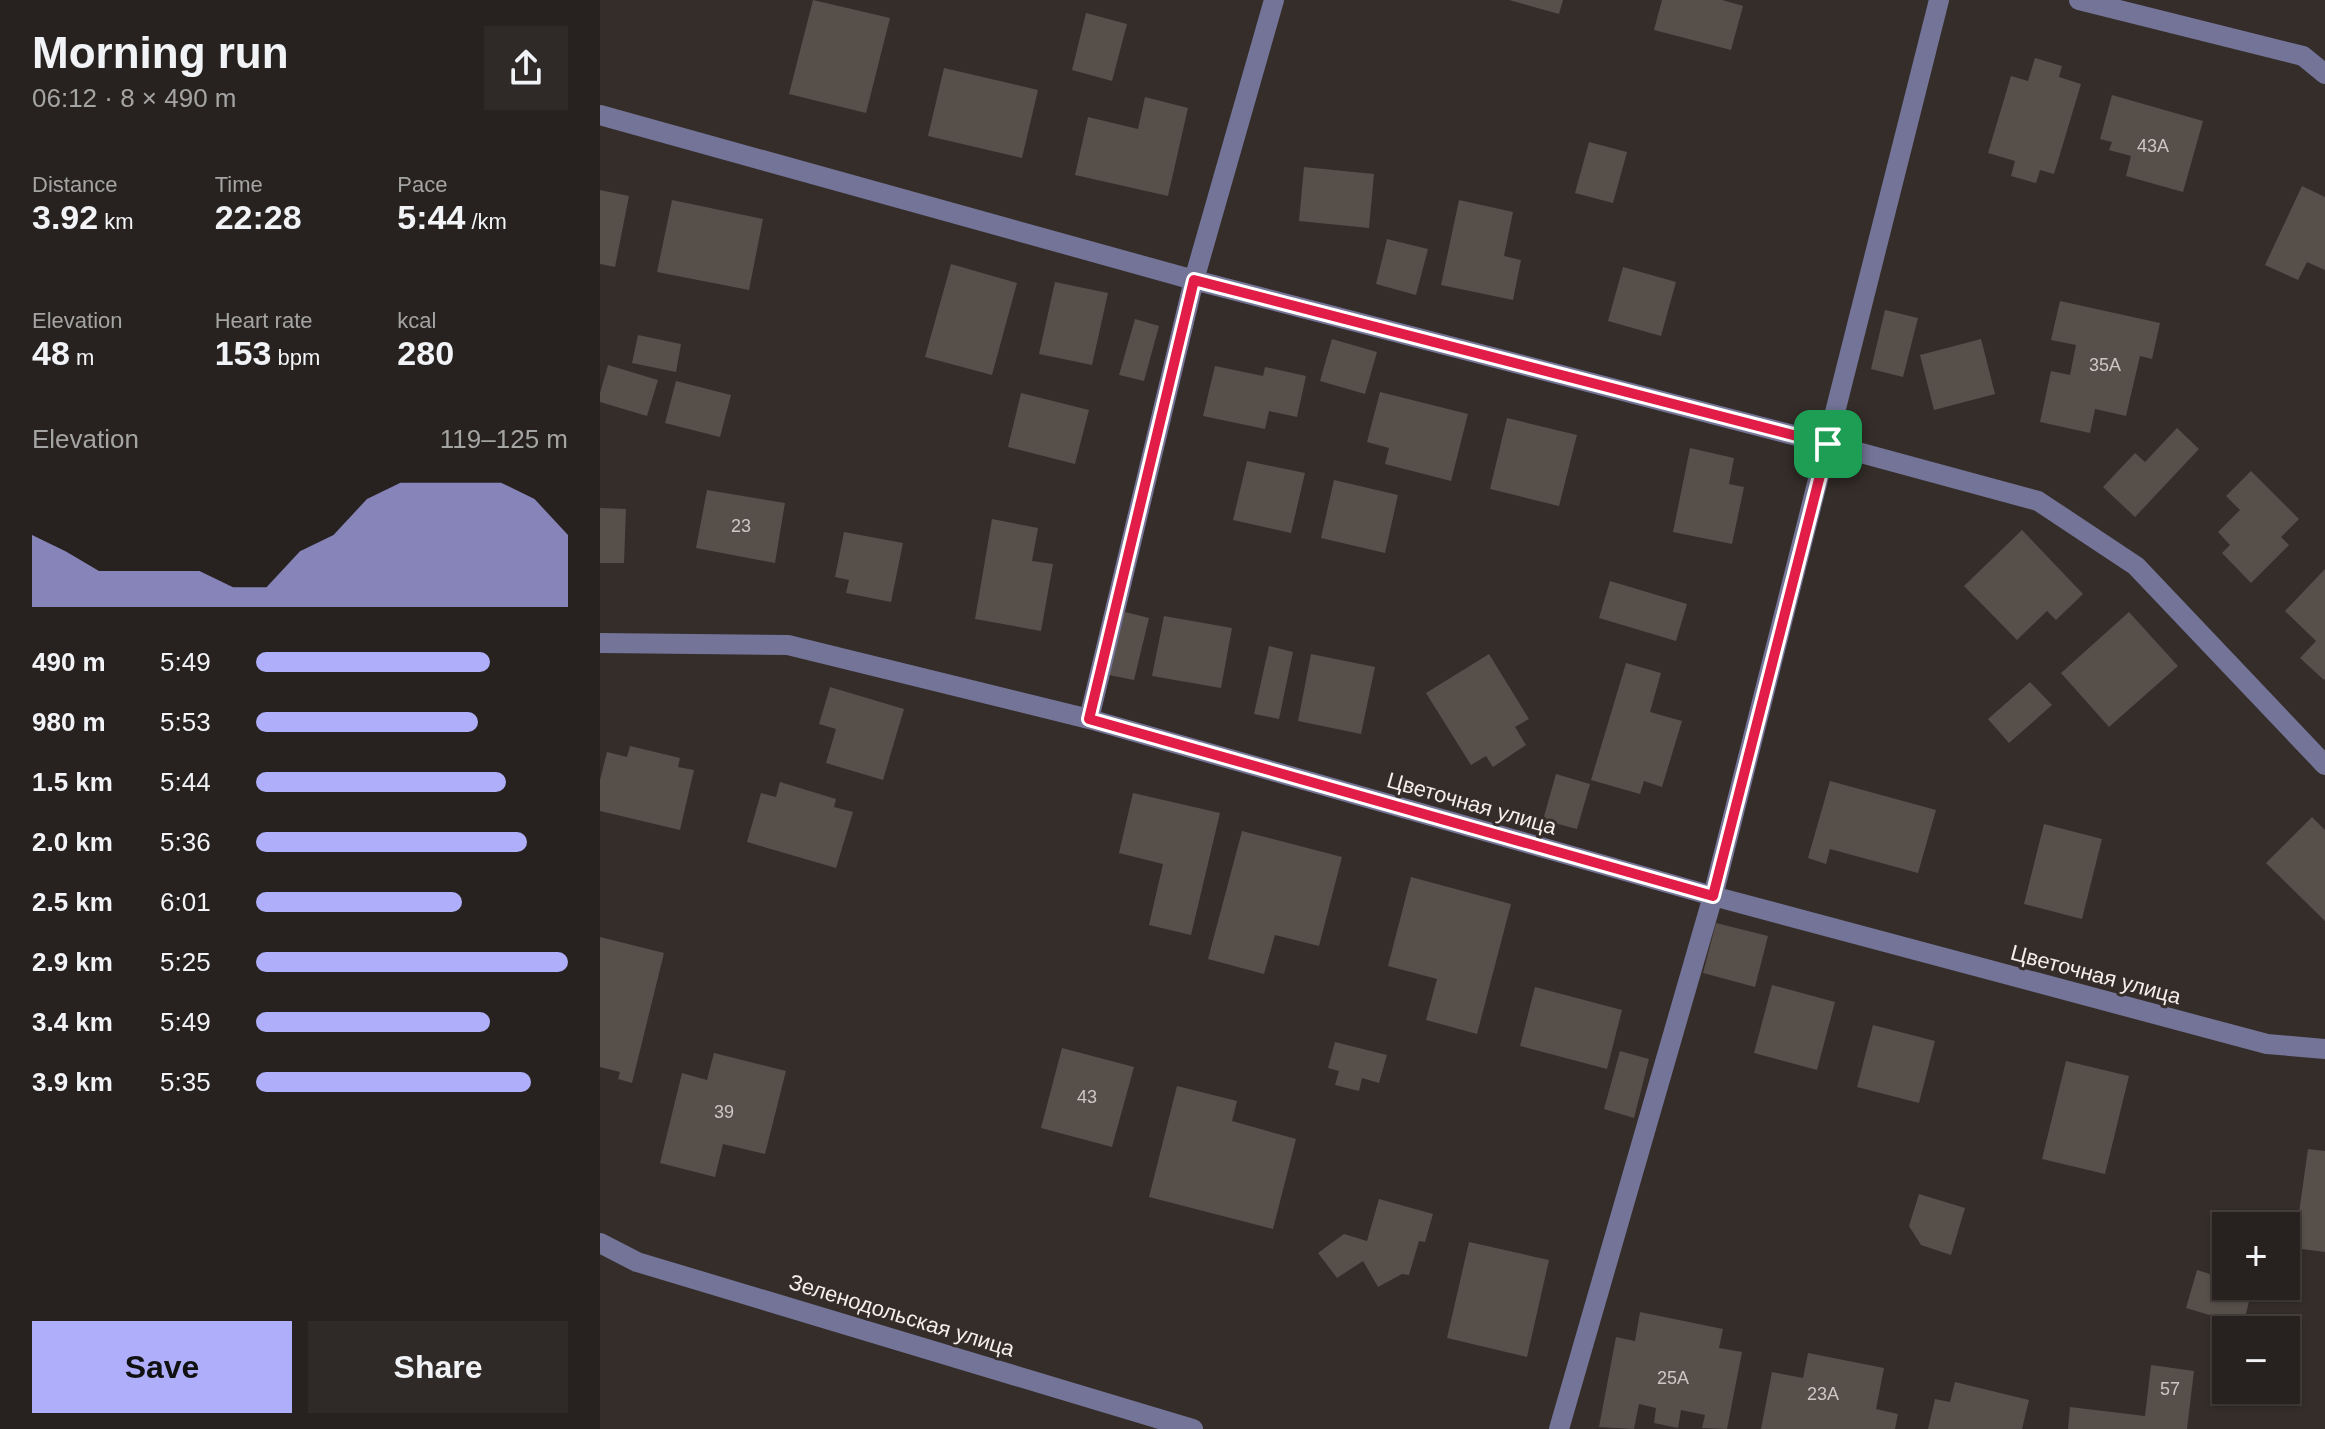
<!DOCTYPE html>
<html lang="en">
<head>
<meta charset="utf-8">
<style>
	:root { --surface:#27221f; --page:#2f2a28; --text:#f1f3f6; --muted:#a4a4a4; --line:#433f3d; --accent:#afaefa }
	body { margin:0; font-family:Helvetica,sans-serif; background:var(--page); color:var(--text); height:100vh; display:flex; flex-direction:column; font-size:30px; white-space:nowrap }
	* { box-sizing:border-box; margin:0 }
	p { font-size:26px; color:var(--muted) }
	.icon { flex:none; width:44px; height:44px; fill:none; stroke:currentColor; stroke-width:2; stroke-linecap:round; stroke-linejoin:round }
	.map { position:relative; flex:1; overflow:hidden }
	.panel { display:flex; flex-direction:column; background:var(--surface); width:600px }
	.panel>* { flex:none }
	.tools { position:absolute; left:1612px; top:1212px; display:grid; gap:16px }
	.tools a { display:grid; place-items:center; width:88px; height:88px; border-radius:0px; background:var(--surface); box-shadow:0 2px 6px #0004,0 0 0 2px var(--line); font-size:40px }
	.pin { position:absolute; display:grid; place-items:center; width:68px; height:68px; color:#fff; margin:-34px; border-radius:16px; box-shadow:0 4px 12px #0006 }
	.round { display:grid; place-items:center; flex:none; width:84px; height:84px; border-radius:0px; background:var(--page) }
	.headline { display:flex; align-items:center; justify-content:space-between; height:136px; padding:0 32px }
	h1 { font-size:44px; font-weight:700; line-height:60px }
	.stats { display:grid; grid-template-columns:repeat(3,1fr); gap:12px; height:136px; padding:8px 32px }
	.stats div { display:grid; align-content:center }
	.stats b { font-size:34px; font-weight:700 }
	.stats small { font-size:22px; font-weight:400 }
	.stats p { font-size:22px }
	.chart { height:224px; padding:16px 32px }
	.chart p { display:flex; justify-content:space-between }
	.chart svg { width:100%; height:144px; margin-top:8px; fill:var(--accent); opacity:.7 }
	.cta { display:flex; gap:16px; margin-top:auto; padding:16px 32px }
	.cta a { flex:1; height:92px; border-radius:0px; background:var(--accent); color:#111; font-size:32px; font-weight:700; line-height:92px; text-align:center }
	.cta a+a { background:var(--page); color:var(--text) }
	ul { padding:0 32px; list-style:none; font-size:26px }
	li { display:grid; grid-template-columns:128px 96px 1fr; align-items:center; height:60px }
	li i { height:20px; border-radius:10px; background:var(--accent) }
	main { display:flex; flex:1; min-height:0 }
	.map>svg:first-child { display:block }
</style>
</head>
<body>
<main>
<section class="panel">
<div class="headline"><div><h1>Morning run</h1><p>06:12 · 8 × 490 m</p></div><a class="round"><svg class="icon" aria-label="share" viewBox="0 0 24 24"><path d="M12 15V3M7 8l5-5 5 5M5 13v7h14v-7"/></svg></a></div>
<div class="stats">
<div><p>Distance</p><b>3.92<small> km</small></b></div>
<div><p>Time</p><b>22:28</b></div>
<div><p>Pace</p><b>5:44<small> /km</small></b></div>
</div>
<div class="stats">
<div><p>Elevation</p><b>48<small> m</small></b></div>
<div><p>Heart rate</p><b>153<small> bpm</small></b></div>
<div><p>kcal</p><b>280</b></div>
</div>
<div class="chart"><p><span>Elevation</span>119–125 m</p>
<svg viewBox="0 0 160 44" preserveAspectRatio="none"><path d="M0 44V22L10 27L20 33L30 33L40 33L50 33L60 38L70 38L80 27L90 22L100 11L110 6L120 6L130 6L140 6L150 11L160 22V44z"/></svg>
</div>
<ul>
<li><b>490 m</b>5:49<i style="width:75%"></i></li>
<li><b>980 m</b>5:53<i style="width:71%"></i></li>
<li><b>1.5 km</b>5:44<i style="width:80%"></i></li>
<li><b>2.0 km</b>5:36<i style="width:87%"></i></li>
<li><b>2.5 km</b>6:01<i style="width:66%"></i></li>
<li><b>2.9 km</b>5:25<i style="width:100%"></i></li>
<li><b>3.4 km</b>5:49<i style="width:75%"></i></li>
<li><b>3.9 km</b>5:35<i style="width:88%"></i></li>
</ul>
<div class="cta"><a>Save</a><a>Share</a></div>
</section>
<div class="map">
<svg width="1725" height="1429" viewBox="0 0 1725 1429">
	<rect width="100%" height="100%" fill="#342d29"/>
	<path fill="#574f4a" d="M213,0l77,18 -24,95 -77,-19z
		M909,0h54l-4,14z
		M1062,0h60l21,6 -12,44 -77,-20z
		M486,13l41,11 -15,57 -40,-11z
		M1435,58l27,8 -3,11 22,7 -27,90 -14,-4 -4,13 -25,-7 4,-15 -27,-8 23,-77 17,5z
		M344,68l94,22 -16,68 -94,-22z
		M1512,95l91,26 -20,71 -57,-16 5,-20 -22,-6 3,-8 -12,-3z
		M545,97l43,11 -20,88 -93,-21 13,-58 50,12z
		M989,142l38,10 -14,51 -38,-10z
		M704,167l70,7 -5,54 -70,-7z
		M1702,186l23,11v73l-18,-8 -9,18 -33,-15z
		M0,190l29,6 -14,71 -15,-3z
		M72,200l91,19 -14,71 -92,-18z
		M859,200l54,12 -9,44 17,4 -8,40 -72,-15z
		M787,239l41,10 -12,46 -40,-11z
		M351,264l66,19 -25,92 -67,-18z
		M1023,267l53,15 -15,54 -53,-15z
		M455,282l53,11 -16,72 -53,-11z
		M1460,301l100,22 -8,36 -12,-3 -14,60 -31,-7 -5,24 -50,-11 11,-51 19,4 6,-30 -25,-5z
		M1285,310l33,8 -15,59 -32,-8z
		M535,319l24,7 -15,55 -25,-6z
		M38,335l43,9 -5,28 -44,-9z
		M732,339l45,13 -12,42 -45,-13z
		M1381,339l14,55 -61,16 -14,-55z
		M8,365l50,15 -11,36 -47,-14v-9z
		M615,366l48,10 2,-9 41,9 -9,41 -28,-6 -4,18 -62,-13z
		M76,381l55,14 -11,42 -55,-14z
		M780,392l88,22 -17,67 -66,-17 4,-16 -22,-6z
		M421,393l68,17 -14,54 -67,-17z
		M907,418l70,17 -18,71 -69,-17z
		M1577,428l22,21 -64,68 -32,-30 32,-34 10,9z
		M1090,448l44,10 -5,26 15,3 -12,57 -59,-12z
		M647,461l58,12 -14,60 -58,-13z
		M1651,471l48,48 -18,18 8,8 -38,38 -29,-30 8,-8 -12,-13 22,-22 -14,-14z
		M734,480l64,15 -13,58 -64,-15z
		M107,490l78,13 -10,60 -79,-15z
		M0,508l26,1 -2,54h-24z
		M392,519l46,9 -6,33 21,3 -12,67 -66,-12z
		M1422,530l61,64 -27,26 -9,-9 -30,29 -53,-54z
		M244,532l59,11 -12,59 -45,-9 3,-13 -14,-3z
		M1725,569v110l-1,1 -24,-22 16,-17 -31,-30z
		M1010,581l77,23 -11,37 -77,-23z
		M525,612l24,6 -15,62 -25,-5z
		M1529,612l49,54 -69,61 -48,-54z
		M564,616l68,12 -11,60 -69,-12z
		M669,646l24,6 -14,67 -25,-5z
		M711,654l64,13 -14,67 -63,-13z
		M889,654l40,65 -14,8 11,18 -33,22 -7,-11 -15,9 -45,-72z
		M1026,663l35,10 -11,39 32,9 -20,66 -18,-6 -4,13 -49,-14z
		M1430,682l22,23 -43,38 -21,-24z
		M230,687l74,22 -21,71 -57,-17 10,-34 -17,-5z
		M30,746l50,12 -2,9 16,3 -14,60 -80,-19v-31l7,-28 20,5z
		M956,774l34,10 -13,45 -34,-9z
		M1230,781l106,29 -18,63 -88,-24 -4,15 -18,-6z
		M180,782l56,17 -2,8 19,5 -17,56 -89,-26 14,-49 15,4z
		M533,793l87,20 -29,122 -42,-10 14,-61 -44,-11z
		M1712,817l13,13v91l-59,-58z
		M1444,824l58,15 -20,80 -58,-15z
		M642,831l100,26 -23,89 -44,-11 -11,39 -56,-15z
		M811,877l100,27 -34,130 -51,-14 11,-41 -49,-13z
		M1116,923l52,13 -13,51 -52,-14z
		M0,937l64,16 -32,130 -14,-4 2,-7 -20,-5z
		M1172,985l63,17 -18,68 -63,-17z
		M935,987l87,23 -15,59 -87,-23z
		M1273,1025l62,16 -16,62 -62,-16z
		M735,1042l52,13 -8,28 -17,-5 -3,13 -24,-6 4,-14 -11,-3z
		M462,1048l72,19 -22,80 -71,-19z
		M1020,1051l29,8 -15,59 -30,-9z
		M114,1053l72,18 -21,83 -42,-10 -8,33 -55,-14 22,-90 25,7z
		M1466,1061l63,15 -24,98 -63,-15z
		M577,1086l60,15 -5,20 64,18 -23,90 -124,-32z
		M1708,1149l17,2v101l-31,-4z
		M1319,1194l46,14 -14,47 -30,-10 -12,-19z
		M779,1199l54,15 -8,28 -6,-1 -10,34 -7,-1 -24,13 -15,-26 -26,17 -19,-25 26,-19 23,7z
		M869,1242l80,18 -22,97 -80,-19z
		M1597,1270l29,9v7h27l-10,39 -57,-17z
		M1040,1312l83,17 -4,19 23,4 -15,77 -25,-1 3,-13 -24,-5 -3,18 -24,-5 2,-15 -17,-4 -5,25 -35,-2 17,-90 19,4z
		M1208,1353l76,15 -8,41 22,5 -3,15h-134l11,-57 31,6z
		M1551,1365l43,6 -7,58h-119l2,-22 75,9z
		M1355,1382l74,18 -7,29h-94l7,-30 15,3z"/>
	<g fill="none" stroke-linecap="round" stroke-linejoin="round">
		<path stroke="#747498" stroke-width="20" d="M1479,0l224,56 22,18
			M0,115l594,165 634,164 210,57 98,65 189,199
			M0,643l188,2 301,74 624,177 554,148 58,5
			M489,719l105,-439 80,-280
			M0,1243l37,19 556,167
			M959,1429l154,-533 226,-896"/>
	</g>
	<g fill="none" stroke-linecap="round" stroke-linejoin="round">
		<defs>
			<path id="route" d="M594,280l634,164 -115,452 -624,-177z"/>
		</defs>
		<use href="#route" stroke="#fff" stroke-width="16"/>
		<use href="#route" stroke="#e11d48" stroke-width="10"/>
	</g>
	<g text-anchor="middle" stroke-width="6" stroke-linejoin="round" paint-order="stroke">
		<g font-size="18" fill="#cdc7c4">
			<text x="1553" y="152">43А</text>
			<text x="1505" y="371">35А</text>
			<text x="141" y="532">23</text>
			<text x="487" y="1103">43</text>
			<text x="124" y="1118">39</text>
			<text x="1073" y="1384">25А</text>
			<text x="1570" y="1395">57</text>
			<text x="1223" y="1400">23А</text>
		</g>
		<g font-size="22" fill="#f4efed" stroke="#342d29">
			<text transform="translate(872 803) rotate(16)" y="8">Цветочная улица</text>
			<text transform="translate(1496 974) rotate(15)" y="8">Цветочная улица</text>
			<text transform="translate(302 1315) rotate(17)" y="8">Зеленодольская улица</text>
		</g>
	</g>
</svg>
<div class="tools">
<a>+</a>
<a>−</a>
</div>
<div class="pin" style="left:1228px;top:444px;background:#1e9e55"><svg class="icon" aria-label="arrive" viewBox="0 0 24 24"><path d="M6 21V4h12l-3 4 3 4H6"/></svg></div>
</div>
</main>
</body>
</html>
